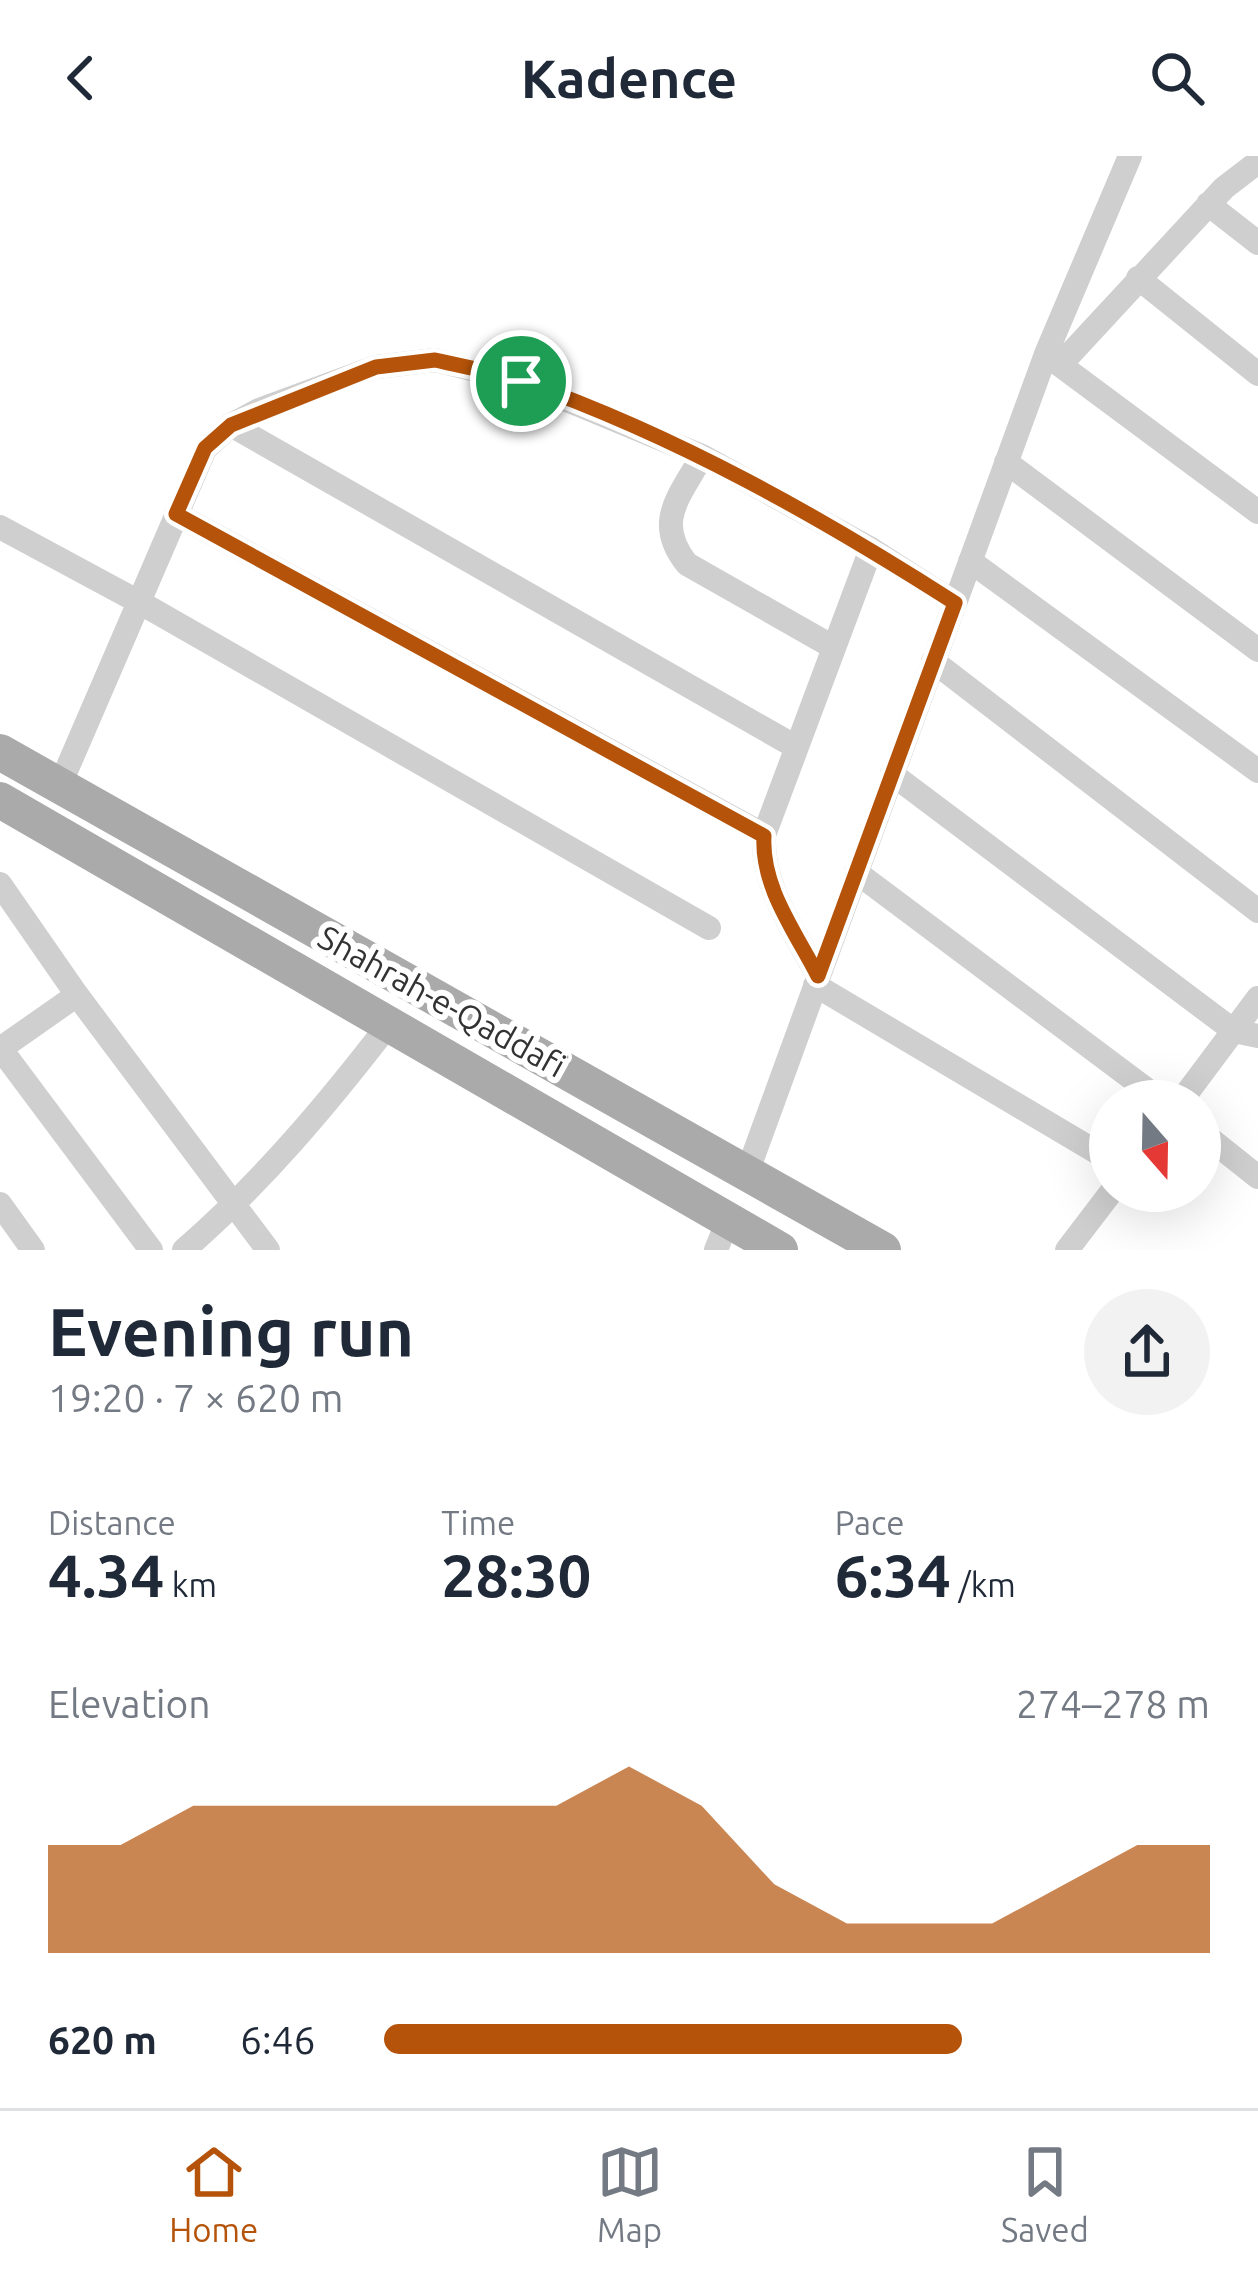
<!DOCTYPE html>
<html lang="en">
<head>
<meta charset="utf-8">
<style>
	:root { --surface:#fff; --page:#f2f2f3; --text:#1f2937; --muted:#747a83; --line:#e0e1e3; --accent:#b45309 }
	body { margin:0; font-family:Ubuntu,sans-serif; background:var(--page); color:var(--text); height:100vh; display:flex; flex-direction:column; font-size:45px; white-space:nowrap }
	* { box-sizing:border-box; margin:0 }
	p { font-size:39px; color:var(--muted) }
	.icon { flex:none; width:66px; height:66px; fill:none; stroke:currentColor; stroke-width:2; stroke-linecap:round; stroke-linejoin:round }
	.map { position:relative; height:1094px; overflow:hidden }
	.drawer { display:flex; flex-direction:column; background:var(--surface); flex:1 }
	.drawer>* { flex:none }
	.needle { width:78px; rotate:160deg }
	.controls { position:absolute; left:1089px; top:924px; display:grid; gap:24px }
	.controls a { display:grid; place-items:center; width:132px; height:132px; border-radius:50%; background:var(--surface); box-shadow:0 12px 48px #0002; font-size:60px }
	.pin { position:absolute; display:grid; place-items:center; width:102px; height:102px; color:#fff; margin:-51px; border:6px solid #fff; border-radius:50%; box-shadow:0 3px 12px #0007 }
	.round { display:grid; place-items:center; flex:none; width:126px; height:126px; border-radius:63px; background:var(--page) }
	.summary { display:flex; align-items:center; justify-content:space-between; height:204px; padding:0 48px }
	h1 { font-size:66px; font-weight:600; line-height:90px }
	.metrics { display:grid; grid-template-columns:repeat(3,1fr); gap:18px; height:204px; padding:12px 48px }
	.metrics div { display:grid; align-content:center }
	.metrics b { font-size:60px; font-weight:600 }
	.metrics small { font-size:33px; font-weight:400 }
	.metrics p { font-size:33px }
	.chart { height:336px; padding:24px 48px }
	.chart p { display:flex; justify-content:space-between }
	.chart svg { width:100%; height:216px; margin-top:12px; fill:var(--accent); opacity:.7 }
	ul { padding:0 48px; list-style:none; font-size:39px }
	li { display:grid; grid-template-columns:192px 144px 1fr; align-items:center; height:90px }
	li i { height:30px; border-radius:15px; background:var(--accent) }
	header { display:flex; justify-content:space-between; align-items:center; height:156px; padding:0 48px; background:var(--surface); font-size:54px; font-weight:600 }
	.tab-bar { display:flex; justify-content:space-around; align-items:center; height:168px; border-top:3px solid var(--line); background:var(--surface); font-size:33px; color:var(--muted) }
	.tab-bar a { display:grid; justify-items:center; gap:6px }
	.tab-bar .on { color:var(--accent) }
	.map>svg:first-child { display:block }
</style>
</head>
<body>
<header><svg class="icon" aria-label="back" viewBox="0 0 24 24"><path d="M15 5l-7 7 7 7"/></svg>Kadence<svg class="icon" aria-label="search" viewBox="0 0 24 24"><circle cx="10" cy="10" r="6"/><path d="M15 15l6 6"/></svg></header>
<div class="map">
<svg width="1258" height="1094" viewBox="0 0 1258 1094">
	<rect width="100%" height="100%" fill="#fff"/>
	<g fill="none" stroke-linecap="round" stroke-linejoin="round">
		<path stroke="#cfcfcf" stroke-width="24" d="M1208,48l50,39
			M1138,122l120,96
			M1048,200l210,156
			M1060,209l164,-177 34,-26
			M231,269l565,322
			M702,300c-22,40 -49,66 -15,108l146,83
			M1006,306l252,188
			M176,358l588,321
			M0,371l139,75 570,326
			M970,405l288,210
			M933,505l325,250
			M892,618l342,257 24,5
			M60,629l145,-336 26,-24 28,-15 117,-43 59,-7 86,21 181,75 169,93 84,54
			M856,716l306,229
			M0,728l77,111 191,255
			M818,820c-23,-44 -57,-90 -54,-141l107,-286
			M815,829l295,175
			M0,892l151,202
			M0,893l77,-54
			M1181,945l77,-103
			M1200,975l58,46
			M747,1017l299,-819 84,-198
			M0,1048l33,46
			M184,1094c78,-68 142,-144 205,-226
			M716,1094l12,-30
			M1067,1094l45,-59"/>
		<path stroke="#aaa" stroke-width="36" d="M0,596l883,498
			M0,644l780,450"/>
	</g>
	<g fill="none" stroke-linecap="round" stroke-linejoin="round">
		<defs>
			<path id="route" d="M435,204c30,7 61,12 89,22 153,54 295,134 431,221l-137,373c-23,-45 -57,-89 -54,-140l-588,-322 29,-66 26,-23 145,-58z"/>
		</defs>
		<use href="#route" stroke="#fff" stroke-width="24"/>
		<use href="#route" stroke="#b45309" stroke-width="15"/>
	</g>
	<g text-anchor="middle" stroke-width="12" stroke-linejoin="round" paint-order="stroke">
		<g font-size="33" fill="#323232" stroke="#fff">
			<text transform="translate(442 845) rotate(29)" y="12">Shahrah-e-Qaddafi</text>
		</g>
	</g>
</svg>
<div class="controls">
<a><svg class="needle" viewBox="-14 -14 28 28"><path d="M0-13l5 13h-10z" fill="#e53935"/><path d="M0 13l5-13h-10z" fill="#747a83"/></svg></a>
</div>
<div class="pin" style="left:521px;top:225px;background:#1e9e55"><svg class="icon" aria-label="arrive" viewBox="0 0 24 24"><path d="M6 21V4h12l-3 4 3 4H6"/></svg></div>
</div>
<section class="drawer">
<div class="summary"><div><h1>Evening run</h1><p>19:20 · 7 × 620 m</p></div><a class="round"><svg class="icon" aria-label="share" viewBox="0 0 24 24"><path d="M12 15V3M7 8l5-5 5 5M5 13v7h14v-7"/></svg></a></div>
<div class="metrics">
<div><p>Distance</p><b>4.34<small> km</small></b></div>
<div><p>Time</p><b>28:30</b></div>
<div><p>Pace</p><b>6:34<small> /km</small></b></div>
</div>
<div class="chart"><p><span>Elevation</span>274–278 m</p>
<svg viewBox="0 0 160 44" preserveAspectRatio="none"><path d="M0 44V22L10 22L20 14L30 14L40 14L50 14L60 14L70 14L80 6L90 14L100 30L110 38L120 38L130 38L140 30L150 22L160 22V44z"/></svg>
</div>
<ul>
<li><b>620 m</b>6:46<i style="width:70%"></i></li>
</ul>
</section>
<nav class="tab-bar">
<a class="on"><svg class="icon" aria-label="home" viewBox="0 0 24 24"><path d="M3 11l9-7 9 7M6 9v11h12V9"/></svg>Home</a>
<a><svg class="icon" aria-label="map" viewBox="0 0 24 24"><path d="M3 6l6-2 6 2 6-2v14l-6 2-6-2-6 2zM9 4v14M15 6v14"/></svg>Map</a>
<a><svg class="icon" aria-label="saved" viewBox="0 0 24 24"><path d="M7 4h10v16l-5-4-5 4z"/></svg>Saved</a>
</nav>
</body>
</html>
